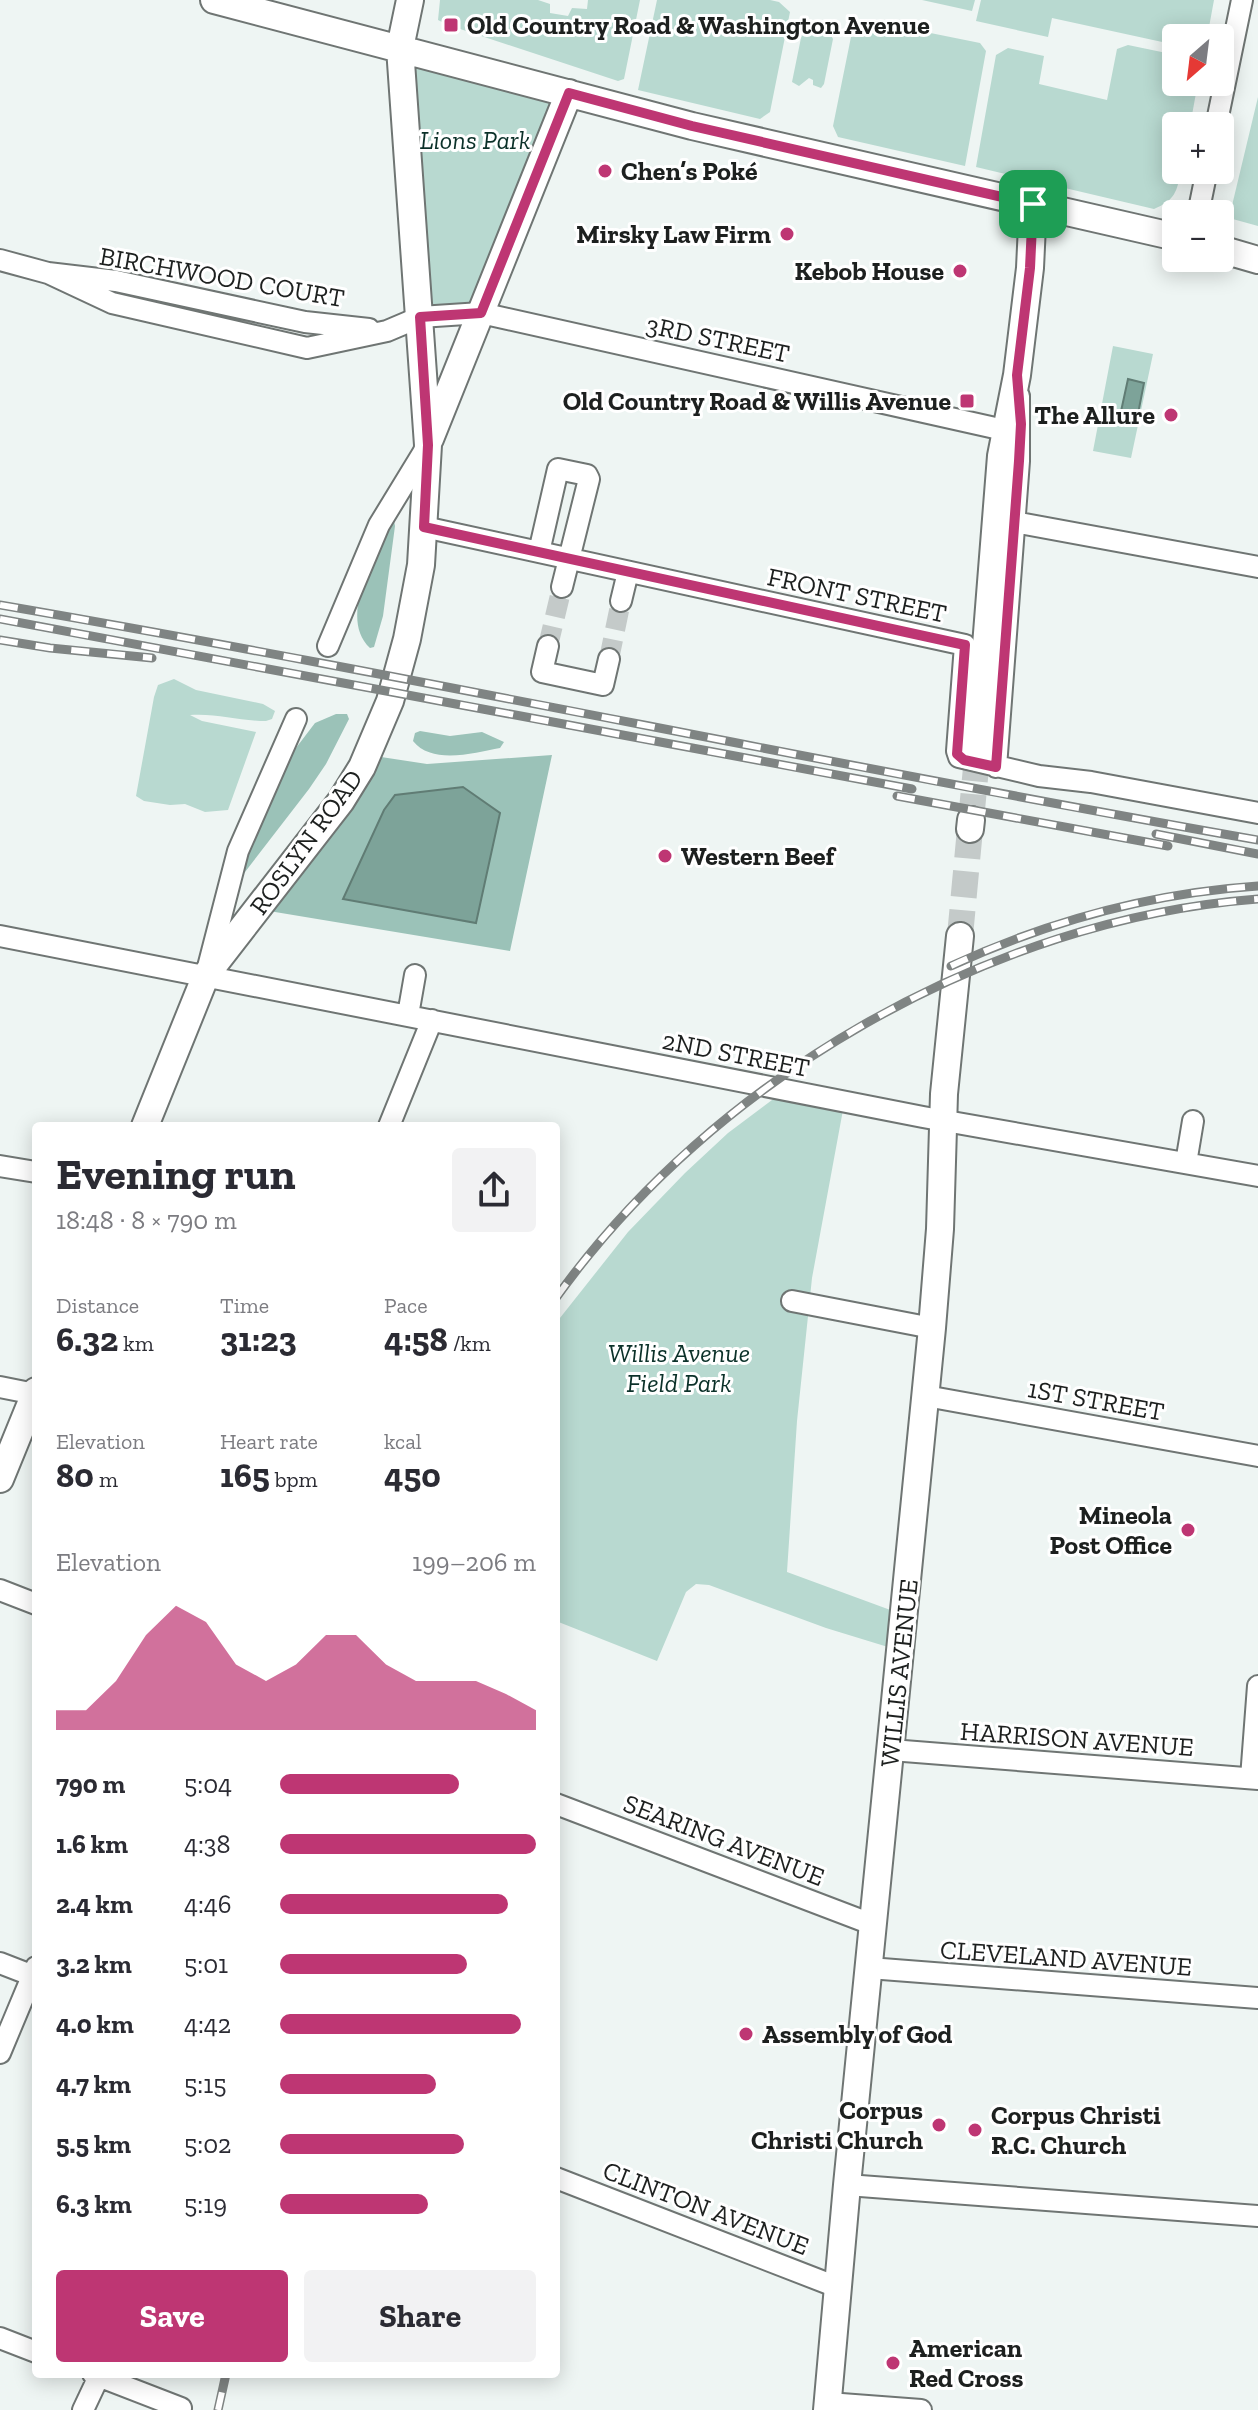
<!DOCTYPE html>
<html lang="en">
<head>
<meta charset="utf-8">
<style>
	:root { --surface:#fff; --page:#f2f2f3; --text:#2b2b33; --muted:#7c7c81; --accent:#be3673 }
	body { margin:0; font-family:"Zilla Slab",serif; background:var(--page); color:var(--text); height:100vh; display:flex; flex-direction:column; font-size:30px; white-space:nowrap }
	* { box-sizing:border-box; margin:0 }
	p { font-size:26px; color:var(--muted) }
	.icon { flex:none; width:44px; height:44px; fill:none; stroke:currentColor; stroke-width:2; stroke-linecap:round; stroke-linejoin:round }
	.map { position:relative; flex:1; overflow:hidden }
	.details { position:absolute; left:32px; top:1122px; width:528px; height:1256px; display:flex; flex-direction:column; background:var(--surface); border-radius:8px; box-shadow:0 4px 20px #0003 }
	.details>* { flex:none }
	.needle { width:52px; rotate:208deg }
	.buttons { position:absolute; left:1162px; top:24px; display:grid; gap:16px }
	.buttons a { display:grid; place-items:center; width:72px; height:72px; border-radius:8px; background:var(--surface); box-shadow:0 4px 20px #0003; font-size:40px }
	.pin { position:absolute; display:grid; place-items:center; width:68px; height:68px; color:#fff; margin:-34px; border-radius:16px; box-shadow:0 4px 12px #0006 }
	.round { display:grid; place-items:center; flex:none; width:84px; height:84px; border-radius:8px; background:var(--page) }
	.overview { display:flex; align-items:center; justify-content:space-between; height:136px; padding:0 24px }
	h1 { font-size:44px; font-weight:700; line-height:60px }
	.figures { display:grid; grid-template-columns:repeat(3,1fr); gap:12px; height:136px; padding:8px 24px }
	.figures div { display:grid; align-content:center }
	.figures b { font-size:34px; font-weight:700 }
	.figures small { font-size:22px; font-weight:400 }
	.figures p { font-size:22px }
	.chart { height:224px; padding:16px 24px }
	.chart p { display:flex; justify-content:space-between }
	.chart svg { width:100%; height:144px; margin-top:8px; fill:var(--accent); opacity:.7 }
	.cta { display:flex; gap:16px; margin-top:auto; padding:16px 24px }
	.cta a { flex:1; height:92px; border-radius:8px; background:var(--accent); color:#fff; font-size:32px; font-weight:700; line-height:92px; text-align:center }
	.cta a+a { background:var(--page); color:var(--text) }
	ul { padding:0 24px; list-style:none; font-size:26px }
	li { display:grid; grid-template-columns:128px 96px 1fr; align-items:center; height:60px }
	li i { height:20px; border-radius:10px; background:var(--accent) }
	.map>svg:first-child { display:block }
</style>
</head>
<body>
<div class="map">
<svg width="1258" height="2410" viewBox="0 0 1258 2410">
	<rect width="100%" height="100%" fill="#eef5f3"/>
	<path fill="#b8d9d0" d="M440,0h98l12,4v9l18,3 4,-8 15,1 1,-9h52l-16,79 -6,2 -170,-56 -10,-5z
		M657,0h113l9,2 11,10 -20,100 -10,7 -122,-29z
		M922,0h53l-3,11z
		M981,0h233l-7,38h-31v7l-124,-27 -4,19 -72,-16z
		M866,20l114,23 6,8 -21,115 -127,-29 -5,-11 20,-99z
		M814,26l14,3 5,10 -9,45 -3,4 -8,-3v-5l-4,-2 -10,8 -7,-4 10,-49z
		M1128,45l48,10v27h22l-8,44h-14v44h5c-4,22 -6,30 -27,39l-178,-42 20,-112 12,-7 36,8 -5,28 68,16 10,-51z
		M400,48l169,45 -88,220 -61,4z
		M1258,97v129l-29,-8z
		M1113,346l40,8 -22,104 -38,-7z
		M174,679l22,11 67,14 12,7 -3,8 -6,2c-26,0 -50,-8 -76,-6l12,6 54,11 -28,78 -23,2 -20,-8 -15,1 -26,-4 -8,-5 18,-99 4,-12z
		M788,1088l57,11 -33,179 -15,143 -10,151 117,43 -3,36 -75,-23 -117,-43 -13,-1 -10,8 -29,69 -101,-40v-298l72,-91 57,-59 43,-40z"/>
	<path fill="#9bc2b8" d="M393,515l2,11 -12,90 -9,31 -4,1c-34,-32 9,-98 23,-133z
		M336,714h11l2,5 -23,45 -17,25 -74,96 51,-124 29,-38z
		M420,731l30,5 32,-4 22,10 -4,6c-26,5 -68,17 -87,-7l2,-8z
		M368,755l59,9 125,-9 -42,196 -253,-42z"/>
	<path fill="#7da399" stroke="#607c74" stroke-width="2" d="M1128,379l16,4 -7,36 -17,-3z
		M463,787l37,26 -24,110 -133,-24 41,-89 11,-15z"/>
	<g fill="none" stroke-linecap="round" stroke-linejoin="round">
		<path stroke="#c4cac9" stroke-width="20" stroke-dasharray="20 10" stroke-linecap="butt" d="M548,646l14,-59
			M609,659l12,-58"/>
		<path stroke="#c4cac9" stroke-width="26" stroke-dasharray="26 13" stroke-linecap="butt" d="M971,820l7,-73
			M960,936l10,-107"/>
		<defs>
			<path id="minor" d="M1216,126l26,-126
				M1198,214l9,-44
				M0,260l48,13 68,8 189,41 64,7
				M48,273l64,30 195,45 80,-17 33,-14 61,-4 523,117
				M1014,522l244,45
				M424,527l541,118 -8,106 2,6 80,19 52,6 167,31
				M539,552l19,-83 29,6 2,4 -27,108
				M621,601l7,-29
				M328,646l51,-121 47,-77
				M548,646l-6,26 61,13 6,-26
				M996,767l23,-306v-65
				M0,936l923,181 335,59
				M207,971l31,-120 58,-132
				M408,1015l7,-40
				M389,1126l43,-106
				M1186,1163l7,-42
				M0,1166l36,6
				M792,1301l140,27
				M0,1387l35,7
				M926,1396l332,60
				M0,1590l36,14
				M891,1750l367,29
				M1251,1778l7,-92
				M556,1804l318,121
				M0,1963l36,14
				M869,1968l389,30
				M0,2053l36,-86
				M556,2178l281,109
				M847,2185l411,31
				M0,2338l36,14
				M93,2374l88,34
				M828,2403l93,7
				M83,2410l17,-36"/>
			<path id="major" d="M214,0l478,126 484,111
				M1220,249l38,11
				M430,439l139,-346
				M978,747l23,-291 16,-81 13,-107 3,-64
				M970,829l1,-9
				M145,1126l61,-151 135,-174 21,-34 28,-66 17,-62 14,-74 7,-120 -28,-397 10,-48
				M0,1479l36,-88
				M827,2410l20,-225 85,-857 8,-99 4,-135 16,-158"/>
		</defs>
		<use href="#minor" stroke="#6f7573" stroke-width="24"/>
		<use href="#major" stroke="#6f7573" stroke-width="30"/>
		<use href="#minor" stroke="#fff" stroke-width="20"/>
		<use href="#major" stroke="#fff" stroke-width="26"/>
		<defs>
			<path id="rail" d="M0,605c420,72 838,162 1258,235
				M0,619l912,170
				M0,640l50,8 102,10
				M897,796l271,50
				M1156,834l102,20
				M951,966c98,-45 200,-73 307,-80
				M556,1298c156,-219 434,-379 702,-399
				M218,2410l8,-36"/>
		</defs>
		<use href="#rail" stroke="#7f8483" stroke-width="9"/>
		<use href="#rail" stroke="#fff" stroke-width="6" stroke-dasharray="18" stroke-linecap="butt"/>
	</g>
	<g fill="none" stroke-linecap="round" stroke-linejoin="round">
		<defs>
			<path id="route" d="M569,93l123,33 341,78 -3,64 -13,107 4,49 -2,37 -23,306 -32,-7 -7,-6 8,-109 -541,-118 4,-82 -8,-128 61,-4z"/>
		</defs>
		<use href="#route" stroke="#fff" stroke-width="16"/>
		<use href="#route" stroke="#be3673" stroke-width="10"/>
	</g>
	<g fill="#be3673" stroke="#fff" stroke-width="3">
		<rect x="443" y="17" width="16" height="16" rx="4"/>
		<circle cx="605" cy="171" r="8"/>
		<circle cx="787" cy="234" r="8"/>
		<circle cx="960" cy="271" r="8"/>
		<rect x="959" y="393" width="16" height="16" rx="4"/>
		<circle cx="1171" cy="415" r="8"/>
		<circle cx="665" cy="856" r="8"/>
		<circle cx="1188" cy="1530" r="8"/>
		<circle cx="746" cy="2034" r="8"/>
		<circle cx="939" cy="2125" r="8"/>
		<circle cx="975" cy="2130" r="8"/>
		<circle cx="893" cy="2363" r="8"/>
	</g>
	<g text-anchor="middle" stroke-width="6" stroke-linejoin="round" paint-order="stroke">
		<g font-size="26" font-weight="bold" fill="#1d201f" stroke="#fff" text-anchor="start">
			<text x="467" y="34">Old Country Road &amp; Washington Avenue</text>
			<text x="621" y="180">Chen’s Poké</text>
			<text x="771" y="243" text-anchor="end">Mirsky Law Firm</text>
			<text x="944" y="280" text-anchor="end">Kebob House</text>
			<text x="951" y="410" text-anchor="end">Old Country Road &amp; Willis Avenue</text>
			<text x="1155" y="424" text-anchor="end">The Allure</text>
			<text x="681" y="865">Western Beef</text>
			<text x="1172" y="1524" text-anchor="end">Mineola<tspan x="1172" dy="30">Post Office</tspan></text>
			<text x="762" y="2043">Assembly of God</text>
			<text x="923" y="2119" text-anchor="end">Corpus<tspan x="923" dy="30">Christi Church</tspan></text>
			<text x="991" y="2124">Corpus Christi<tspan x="991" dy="30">R.C. Church</tspan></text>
			<text x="909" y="2357">American<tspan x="909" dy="30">Red Cross</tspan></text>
		</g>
		<g font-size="26" font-style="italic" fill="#0b3129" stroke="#fff">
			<text x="475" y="149">Lions Park</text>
			<text x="679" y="1362">Willis Avenue<tspan x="679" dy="30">Field Park</tspan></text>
		</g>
		<g font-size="26" fill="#1d201f" stroke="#fff">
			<text transform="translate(222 277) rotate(10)" y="9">BIRCHWOOD COURT</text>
			<text transform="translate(718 339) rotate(12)" y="9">3RD STREET</text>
			<text transform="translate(857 595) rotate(12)" y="9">FRONT STREET</text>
			<text transform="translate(306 842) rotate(-54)" y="9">ROSLYN ROAD</text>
			<text transform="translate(736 1054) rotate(11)" y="9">2ND STREET</text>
			<text transform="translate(1096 1400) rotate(10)" y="9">1ST STREET</text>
			<text transform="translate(899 1673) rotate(-84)" y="9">WILLIS AVENUE</text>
			<text transform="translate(1077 1739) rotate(4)" y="9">HARRISON AVENUE</text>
			<text transform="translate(724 1840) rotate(21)" y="9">SEARING AVENUE</text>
			<text transform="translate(1066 1958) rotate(4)" y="9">CLEVELAND AVENUE</text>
			<text transform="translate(706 2208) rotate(21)" y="9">CLINTON AVENUE</text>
		</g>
	</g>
</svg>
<div class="buttons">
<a><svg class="needle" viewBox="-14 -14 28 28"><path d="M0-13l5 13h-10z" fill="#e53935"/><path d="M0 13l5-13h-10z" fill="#7c7c81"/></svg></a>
<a>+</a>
<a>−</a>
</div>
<div class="pin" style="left:1033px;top:204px;background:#1e9e55"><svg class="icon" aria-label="arrive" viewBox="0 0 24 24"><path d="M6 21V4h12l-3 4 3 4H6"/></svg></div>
<section class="details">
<div class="overview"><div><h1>Evening run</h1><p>18:48 · 8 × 790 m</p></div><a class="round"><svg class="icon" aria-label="share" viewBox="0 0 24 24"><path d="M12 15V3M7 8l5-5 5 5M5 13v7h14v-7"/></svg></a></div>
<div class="figures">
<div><p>Distance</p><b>6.32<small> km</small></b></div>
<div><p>Time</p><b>31:23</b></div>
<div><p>Pace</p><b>4:58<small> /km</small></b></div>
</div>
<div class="figures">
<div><p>Elevation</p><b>80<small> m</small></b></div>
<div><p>Heart rate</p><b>165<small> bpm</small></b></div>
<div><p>kcal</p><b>450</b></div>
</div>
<div class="chart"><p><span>Elevation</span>199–206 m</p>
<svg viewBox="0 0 160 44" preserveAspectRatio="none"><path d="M0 44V38L10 38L20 29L30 15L40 6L50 11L60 24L70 29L80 24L90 15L100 15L110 24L120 29L130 29L140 29L150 33L160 38V44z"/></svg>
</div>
<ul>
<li><b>790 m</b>5:04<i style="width:70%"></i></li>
<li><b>1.6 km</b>4:38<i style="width:100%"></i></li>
<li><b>2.4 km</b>4:46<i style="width:89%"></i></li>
<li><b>3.2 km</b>5:01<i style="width:73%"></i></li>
<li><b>4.0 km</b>4:42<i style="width:94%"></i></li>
<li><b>4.7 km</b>5:15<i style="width:61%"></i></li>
<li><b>5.5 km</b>5:02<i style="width:72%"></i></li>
<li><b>6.3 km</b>5:19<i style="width:58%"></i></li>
</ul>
<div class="cta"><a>Save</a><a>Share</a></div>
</section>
</div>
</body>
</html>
